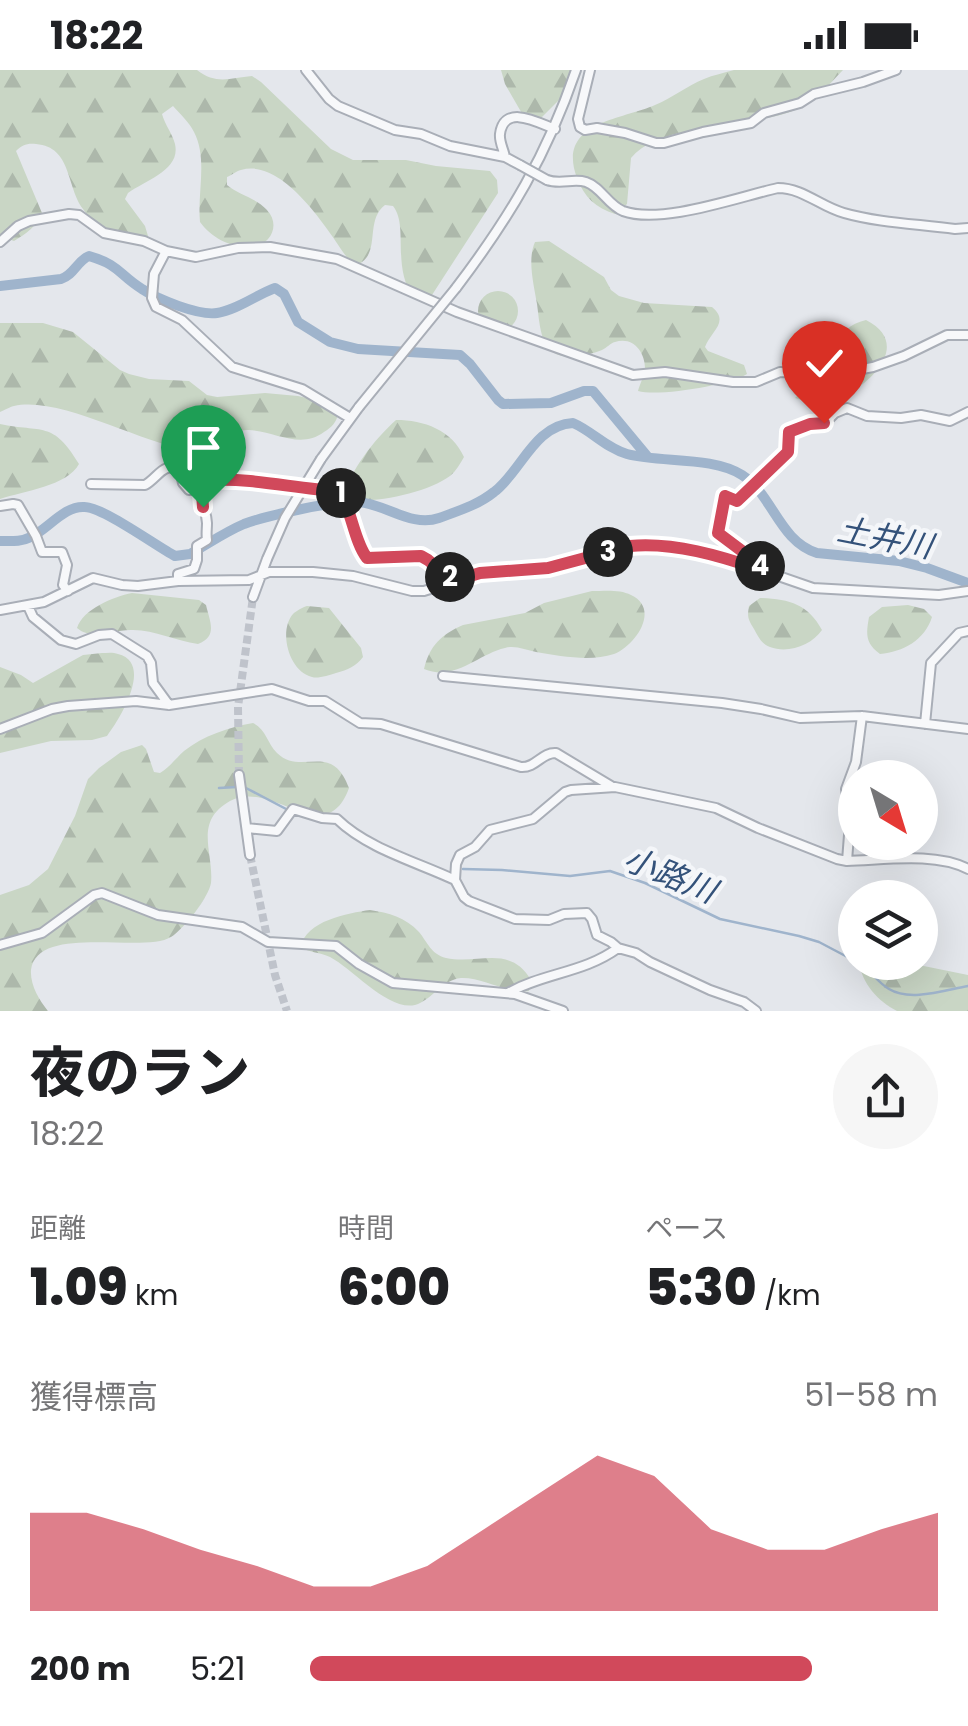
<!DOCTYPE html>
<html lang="ja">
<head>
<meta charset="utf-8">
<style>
	:root { --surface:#fff; --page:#f6f6f6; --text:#202124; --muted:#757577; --accent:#d1495b }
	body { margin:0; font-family:Poppins,"Noto Sans JP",sans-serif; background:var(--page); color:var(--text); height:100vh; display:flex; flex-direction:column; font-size:38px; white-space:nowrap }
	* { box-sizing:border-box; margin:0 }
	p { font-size:32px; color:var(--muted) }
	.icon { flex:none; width:55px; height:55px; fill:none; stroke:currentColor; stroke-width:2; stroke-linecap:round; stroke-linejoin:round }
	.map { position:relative; height:941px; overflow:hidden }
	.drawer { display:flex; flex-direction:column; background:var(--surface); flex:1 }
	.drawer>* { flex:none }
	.needle { width:65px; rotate:142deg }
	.buttons { position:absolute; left:838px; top:690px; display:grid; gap:20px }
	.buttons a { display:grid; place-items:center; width:100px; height:100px; border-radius:50%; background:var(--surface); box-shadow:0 10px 40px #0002; font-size:50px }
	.pin { position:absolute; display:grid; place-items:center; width:85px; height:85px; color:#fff; margin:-102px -42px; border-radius:50% 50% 50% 0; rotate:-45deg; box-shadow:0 0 10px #0007 }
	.pin .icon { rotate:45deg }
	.km { position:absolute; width:50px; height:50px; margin:-25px; border-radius:50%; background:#222; color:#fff; font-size:28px; line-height:50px; text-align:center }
	.round { display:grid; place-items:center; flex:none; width:105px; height:105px; border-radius:52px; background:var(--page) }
	.head { display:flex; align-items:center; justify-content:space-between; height:170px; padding:0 30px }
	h1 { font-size:55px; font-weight:800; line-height:75px }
	.stats { display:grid; grid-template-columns:repeat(3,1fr); gap:15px; height:170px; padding:10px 30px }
	.stats div { display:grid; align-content:center }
	.stats b { font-size:50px; font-weight:800 }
	.stats small { font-size:28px; font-weight:400 }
	.stats p { font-size:28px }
	.chart { height:280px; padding:20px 30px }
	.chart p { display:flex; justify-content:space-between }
	.chart svg { width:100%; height:180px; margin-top:10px; fill:var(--accent); opacity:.7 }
	ul { padding:0 30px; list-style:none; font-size:32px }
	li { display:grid; grid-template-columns:160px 120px 1fr; align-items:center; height:75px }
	li i { height:25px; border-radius:12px; background:var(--accent) }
	.status { display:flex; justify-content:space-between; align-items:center; height:70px; padding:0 50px; background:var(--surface); direction:ltr }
	.status svg { height:28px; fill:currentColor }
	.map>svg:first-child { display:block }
</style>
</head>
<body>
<div class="status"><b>18:22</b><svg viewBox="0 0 49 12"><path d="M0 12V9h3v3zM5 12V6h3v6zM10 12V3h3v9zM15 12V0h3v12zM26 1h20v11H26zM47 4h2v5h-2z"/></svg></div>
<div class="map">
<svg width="968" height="941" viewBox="0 0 968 941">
	<defs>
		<pattern id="forest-firs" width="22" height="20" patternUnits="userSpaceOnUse" patternTransform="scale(2.5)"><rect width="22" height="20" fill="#c9d6c5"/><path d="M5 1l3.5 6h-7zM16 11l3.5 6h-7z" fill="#adb8ab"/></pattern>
	</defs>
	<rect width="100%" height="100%" fill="#e4e7ec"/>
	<path fill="url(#forest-firs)" d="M0,0h197c19,15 33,8 55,6l9,6 70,67 22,11h53l30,6 54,5 7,9 1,13 -66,102 -12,4 -6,-1c-23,-31 -5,-72 -21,-92l-8,-1c-21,16 -3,49 -28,60l-7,-3c-20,-29 -66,-105 -109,-92 -5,1 -9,5 -14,7v8c12,10 29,13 40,25 15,16 2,38 -19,37 -19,0 -37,-10 -48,-25 -3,-29 8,-63 -6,-90 -5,-10 -14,-18 -21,-26l-11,8c3,11 10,19 13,30 6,26 -29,36 -47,49l-3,6 20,27 3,10c-10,7 -19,5 -29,0 -18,-7 -25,-11 -36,-27 -17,-23 -11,-62 -47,-65 -9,-1 -14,1 -20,7l26,62c-5,13 -16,21 -28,28l-14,-5z
		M501,0h69v1l-9,27 -21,21 -16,-2 -19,-33z
		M734,0h109c-12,12 -25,29 -41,37 -45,23 -141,13 -171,51l-4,46 -12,10c-19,-6 -31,-17 -38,-36 -21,-56 44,-58 78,-73 17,-7 32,-19 49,-26 9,-4 20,-6 30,-9z
		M549,171l55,36 7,13 8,6 25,7 68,4c18,15 -1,24 -7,40l3,4 36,14 3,9c-18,11 -88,23 -109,17 2,-7 6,-15 7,-23 0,-16 -12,-32 -30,-26 -5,1 -8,6 -13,8 -15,6 -41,12 -53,-1 -9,-10 -10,-31 -12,-45 -3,-19 -10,-44 -2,-62z
		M478 241a20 20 0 1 1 40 0a20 20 0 1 1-40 0Z
		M866,250c39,20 16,51 -10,69 -6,4 -13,10 -20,13 -12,3 -29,0 -41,-4 8,-9 20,-11 27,-20 17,-24 10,-50 44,-58z
		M0,253h43l30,9 47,38 9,4 20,5 40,2 18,14 10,2 48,-4 33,3 31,7 9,11c-2,9 -6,13 -14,18 -24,18 -49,-1 -76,-2 -22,0 -42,10 -60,20 -50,-8 -128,-54 -174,-44 -2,0 -12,5 -14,6z
		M396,350c28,0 56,10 68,37 -4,7 -8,14 -14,19 -23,17 -79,29 -107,23 7,-29 31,-59 53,-79z
		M0,354c42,9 53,-4 79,40 -12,22 -55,27 -79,35z
		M592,521c12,0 28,-2 39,4 30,14 4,51 -17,59 -24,8 -54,2 -78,-2 -10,-2 -21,-7 -31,-4 -27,6 -50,34 -81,21 5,-23 18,-35 39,-44l62,-12 19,-10z
		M132,523l67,7 7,5c4,17 12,31 -8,39 -22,-3 -43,-14 -65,-14 -20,-1 -41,11 -56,-2 6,-19 36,-31 55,-35z
		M760,528c29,1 48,6 62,32 -10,15 -34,24 -52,17 -9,-3 -12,-11 -16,-18 -6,-10 -7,-12 -5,-23z
		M908,535l16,4 8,8c-7,23 -29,35 -52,37 -15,-11 -14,-20 -11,-37l13,-10z
		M307,536l22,2 32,40 2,9c-7,9 -15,13 -27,16 -7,2 -18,6 -24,4 -23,-5 -34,-46 -19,-63 3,-3 10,-7 14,-8z
		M102,583c5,0 11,-1 16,1 36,9 2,65 -11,82l-15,4 -41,1 -51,12v-86l21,8 12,8 50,-28z
		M253,653c13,6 14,20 24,30 25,24 54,-13 72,35 -23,64 -78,-10 -119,13 -37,21 -16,51 -19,82 -2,14 -28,47 -40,54 -27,17 -134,-14 -140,33 -1,15 8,30 17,41h-48v-116l29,-10 19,-16 27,-53 13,-37 11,-11 22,-16 21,-7 4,4 8,23 6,1c10,-6 15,-14 24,-22 19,-15 45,-24 69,-28z
		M370,840c19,3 35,7 49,22 9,11 12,22 27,26 32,7 64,-14 85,22l-2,11c-19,4 -46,-14 -68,-13 -19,2 -29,22 -46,27 -27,6 -62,-36 -85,-48 -10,-5 -20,-4 -29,-10 4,-26 47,-34 69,-37z
		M859,892l50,1 59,12v36h-71c-19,-10 -35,-27 -38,-49z"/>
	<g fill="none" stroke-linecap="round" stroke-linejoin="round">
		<path stroke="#9fb4cc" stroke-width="2.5" d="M219,718l18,-1
			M246,718l42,22
			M463,799l39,1 68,6 40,-5 35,12 75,36 79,17 20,6 36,19
			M859,892c11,8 18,20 30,27 21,13 56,1 79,-3"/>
		<path stroke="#9fb4cc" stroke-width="10" d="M0,216l61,-7c13,-4 16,-18 28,-23 31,9 29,18 53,33 15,10 57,27 75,24 20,-3 39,-18 58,-25l9,6 14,28 32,20 28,7 102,6 10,9 28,36 5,4 48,-1 33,-12h9l54,65
			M0,471c11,0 21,1 31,-4 17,-8 34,-32 54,-30 19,1 70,38 90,49l15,-2c18,-10 35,-22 54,-30 21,-8 92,-24 113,-22 28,1 54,26 82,16 19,-7 39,-13 55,-26 27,-20 40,-67 79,-69 19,8 33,25 54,31 34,9 85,2 115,21 31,20 37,66 75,78l82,8 28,7 41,15"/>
		<path stroke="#bfc3cb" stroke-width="8" stroke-dasharray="8 4" stroke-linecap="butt" d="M239,705l-1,-68 15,-110
			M250,785l25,120 12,36"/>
		<defs>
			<path id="minor" d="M306,0l23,29 9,7 57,24 26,4 29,12 55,11 15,8
				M590,0l-12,49 2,8 5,3 12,-2 28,5 31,10h8l39,-11 48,-9 13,-10 36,-10 14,-9 49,-12 33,-12
				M505,87c-1,-7 -6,-15 -5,-23 4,-31 39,-11 55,-5
				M547,110c14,5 26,-2 39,2 15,5 22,23 37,29 38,14 115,-14 155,-23 25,0 43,19 66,25 35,10 75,11 111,16l13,-1
				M0,172l18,-16 11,-5 40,-7 10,1 25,18 40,8 22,10 30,6 42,-9 32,-1 67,12 120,53 176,63 32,-3 68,10h23l24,-10 39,2 32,-3 22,-4 31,-11 43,-21h21
				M166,181l-12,23 -2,24 4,9 26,13 50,47 70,22 48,29
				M456,218c54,-71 91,-133 120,-218
				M321,389l38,-52
				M91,414l54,1c13,-7 19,-25 35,-14l3,12 6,7 7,-1 8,-6
				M0,436l13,-2 5,1 18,31 6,16h20l5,13 -4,20 5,6
				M761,500l-3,-7 -40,-30 7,-37 12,5 48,-45 5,-8 -1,-16 21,-8 16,-2 9,-9 12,-5 20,8 34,2 20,-3 29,6 18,-9
				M178,511v-7l16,-5 3,-9v-14l10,-6c-1,-6 0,-11 0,-17 -1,-19 -12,-22 1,-40l12,-3 78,6 21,5h18c14,12 16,49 30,67l54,-2 7,3 19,17 10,4
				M253,527l14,-38
				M28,536l5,11 28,23 15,4 23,-9 13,-1 35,22 4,7 2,20 16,22
				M0,540l44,-8 49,-24 29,7 16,1 40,-5 71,-1 20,-8h44l40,4 59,15h12l57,-18 67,-5 82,-22h25l51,8 32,8 75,26 126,7 29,-4
				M443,606l279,27 39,6 39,9 62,-2 106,13
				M925,654l6,-61 28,-30 9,-2
				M0,659l52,-20 16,-3 68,-5 33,4 103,-16 37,12h16l35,22 21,1 140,43c15,1 21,-15 35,-14l55,33
				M239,705l11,80
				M247,758l30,3 16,-22 29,9 15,1c31,30 80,43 118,61
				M847,791l3,-39 -4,-33 10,-27 6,-46
				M0,875l42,-12 52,-38 8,-2 56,22 84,12 26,15 68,4 23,18 34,19 122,11 48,17
				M508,923c35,-20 76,-20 110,-45
				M756,941l-12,-9 -34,-12 -60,-28 -14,-9 -18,-5 -7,-6 -14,-7 -5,-16 -5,-6 -23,1 -15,6 -34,-1 -46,-18 -5,-4 -9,-17 1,-16 4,-9 15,-8 15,-17 43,-11 32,-27 6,-2 44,-3 101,21 42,20 79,31 10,2c38,-1 88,-9 121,8"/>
		</defs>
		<use href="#minor" stroke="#a9aeb7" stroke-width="12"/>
		<use href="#minor" stroke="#f7f8fa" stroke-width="8"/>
		<defs>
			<path id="minor-bridge" d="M520,95l27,15
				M359,337l97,-119
				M267,489l18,-41 36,-59"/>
		</defs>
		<use href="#minor-bridge" stroke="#a9aeb7" stroke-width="12" stroke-linecap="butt"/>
		<use href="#minor-bridge" stroke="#f7f8fa" stroke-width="8"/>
	</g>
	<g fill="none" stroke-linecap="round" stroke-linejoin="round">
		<defs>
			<path id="route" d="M203,437l-1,-13 11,-14c41,-2 84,9 124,11 14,12 16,49 30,67l54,-2 7,4 19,16 10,4 23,-7 68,-5 82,-22c44,-4 91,10 131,24l-3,-7 -40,-30 7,-37 12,5 51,-49 1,-20 21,-8 14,-1"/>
		</defs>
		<use href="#route" stroke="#fff" stroke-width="20"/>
		<use href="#route" stroke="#d1495b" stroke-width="12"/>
	</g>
	<g text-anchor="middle" stroke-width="9" stroke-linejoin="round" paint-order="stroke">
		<g font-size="32" font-style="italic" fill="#34527a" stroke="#f4f6f9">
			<text transform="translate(885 468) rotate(11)" y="11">土井川</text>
			<text transform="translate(670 805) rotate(22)" y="11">小路川</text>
		</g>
	</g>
</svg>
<div class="buttons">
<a><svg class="needle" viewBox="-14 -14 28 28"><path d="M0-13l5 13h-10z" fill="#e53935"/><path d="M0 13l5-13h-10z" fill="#757577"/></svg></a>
<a><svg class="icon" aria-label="layers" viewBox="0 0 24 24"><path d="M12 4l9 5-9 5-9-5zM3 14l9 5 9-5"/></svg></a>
</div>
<div class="pin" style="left:203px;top:437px;background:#1e9e55"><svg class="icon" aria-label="arrive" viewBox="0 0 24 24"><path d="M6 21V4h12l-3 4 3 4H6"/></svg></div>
<div class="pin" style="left:824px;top:353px;background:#d93025"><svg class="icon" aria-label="check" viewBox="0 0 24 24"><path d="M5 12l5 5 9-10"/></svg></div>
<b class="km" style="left:341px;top:423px">1</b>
<b class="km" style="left:450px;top:507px">2</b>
<b class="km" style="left:608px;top:482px">3</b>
<b class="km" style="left:760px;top:496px">4</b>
</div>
<section class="drawer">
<div class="head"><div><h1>夜のラン</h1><p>18:22</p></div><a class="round"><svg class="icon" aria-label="share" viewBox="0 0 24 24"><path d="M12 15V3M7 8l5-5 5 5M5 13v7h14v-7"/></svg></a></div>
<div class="stats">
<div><p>距離</p><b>1.09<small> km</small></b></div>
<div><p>時間</p><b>6:00</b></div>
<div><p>ペース</p><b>5:30<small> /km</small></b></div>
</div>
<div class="chart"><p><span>獲得標高</span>51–58 m</p>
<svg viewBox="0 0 160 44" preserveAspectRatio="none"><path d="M0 44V20L10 20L20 24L30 29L40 33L50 38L60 38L70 33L80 24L90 15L100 6L110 11L120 24L130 29L140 29L150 24L160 20V44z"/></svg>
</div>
<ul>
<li><b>200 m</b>5:21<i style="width:80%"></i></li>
</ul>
</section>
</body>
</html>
